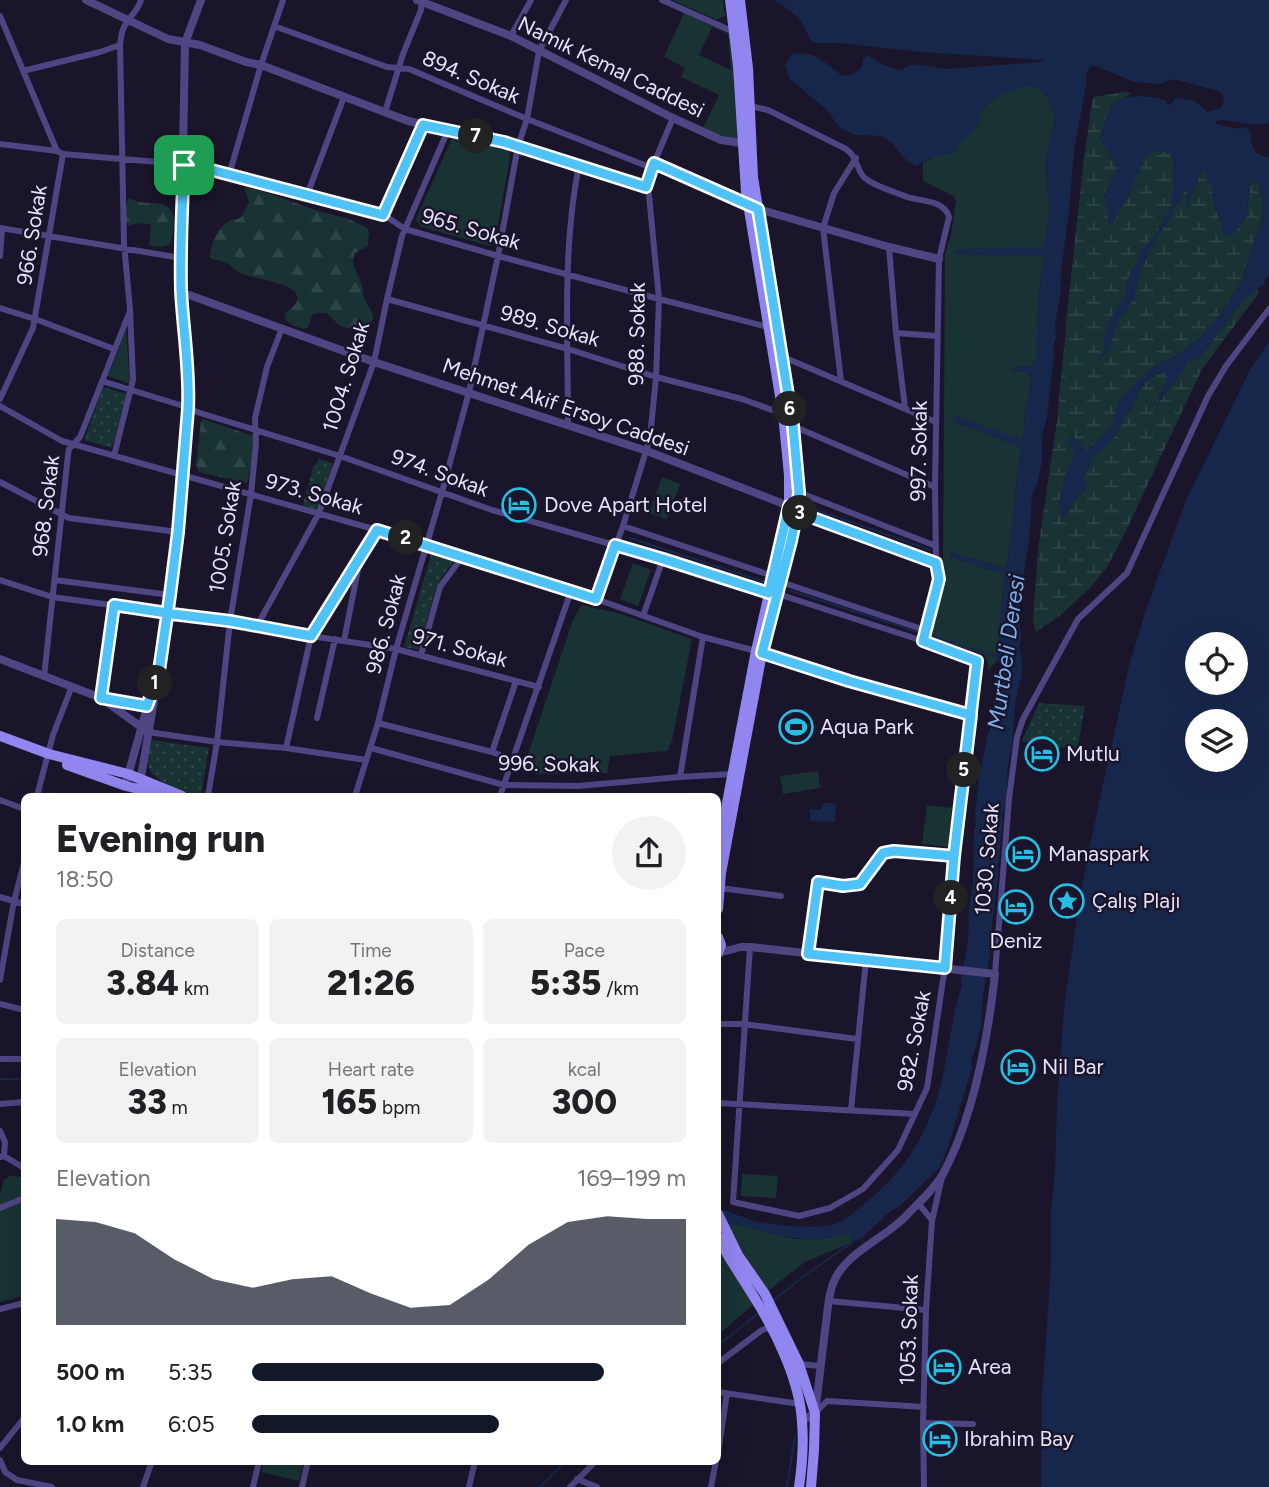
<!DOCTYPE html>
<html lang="en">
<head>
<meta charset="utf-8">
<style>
	:root { --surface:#fff; --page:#f2f2f2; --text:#202124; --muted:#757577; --accent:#111827 }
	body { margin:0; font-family:Figtree,sans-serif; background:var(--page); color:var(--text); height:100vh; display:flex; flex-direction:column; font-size:26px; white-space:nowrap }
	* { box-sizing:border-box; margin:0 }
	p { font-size:23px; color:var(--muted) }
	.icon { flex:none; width:38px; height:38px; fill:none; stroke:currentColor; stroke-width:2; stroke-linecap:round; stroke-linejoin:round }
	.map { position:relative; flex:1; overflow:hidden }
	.side { position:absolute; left:21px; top:793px; width:700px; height:672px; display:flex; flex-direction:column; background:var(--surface); border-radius:10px; box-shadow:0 7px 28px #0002 }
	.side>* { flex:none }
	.controls { position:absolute; left:1185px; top:632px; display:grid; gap:14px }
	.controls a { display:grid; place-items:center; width:63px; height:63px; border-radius:50%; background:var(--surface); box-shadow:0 7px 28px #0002; font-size:35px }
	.pin { position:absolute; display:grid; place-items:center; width:60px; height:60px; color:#fff; margin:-30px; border-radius:14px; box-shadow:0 4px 10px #0006 }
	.km { position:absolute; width:35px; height:35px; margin:-18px; border-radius:50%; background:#222; color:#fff; font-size:19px; line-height:35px; text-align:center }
	.round { display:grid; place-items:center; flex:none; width:74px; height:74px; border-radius:37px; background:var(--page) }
	.head { display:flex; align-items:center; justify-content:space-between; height:119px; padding:0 35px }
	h1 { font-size:38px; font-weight:800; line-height:52px }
	.figures { display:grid; grid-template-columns:repeat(3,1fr); gap:10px; height:119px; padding:7px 35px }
	.figures div { display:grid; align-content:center; border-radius:10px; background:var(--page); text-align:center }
	.figures b { font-size:35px; font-weight:800 }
	.figures small { font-size:19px; font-weight:400 }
	.figures p { font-size:19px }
	.chart { height:196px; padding:14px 35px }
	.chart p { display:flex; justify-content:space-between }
	.chart svg { width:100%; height:126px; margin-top:7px; fill:var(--accent); opacity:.7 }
	ul { padding:0 35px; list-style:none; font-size:23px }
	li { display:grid; grid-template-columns:112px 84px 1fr; align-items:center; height:52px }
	li i { height:18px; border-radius:9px; background:var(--accent) }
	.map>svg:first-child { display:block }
</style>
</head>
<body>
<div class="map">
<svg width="1269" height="1487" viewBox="0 0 1269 1487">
	<defs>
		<pattern id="forest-firs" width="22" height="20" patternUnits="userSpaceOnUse" patternTransform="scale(1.75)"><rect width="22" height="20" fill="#193233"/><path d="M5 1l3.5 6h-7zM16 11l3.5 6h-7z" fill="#2f4647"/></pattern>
		<pattern id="wetland-marsh" width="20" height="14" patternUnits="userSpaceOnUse" patternTransform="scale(1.75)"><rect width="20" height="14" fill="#193233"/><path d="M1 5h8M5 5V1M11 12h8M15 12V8" fill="none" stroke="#2f4647"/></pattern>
		<pattern id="park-dots" width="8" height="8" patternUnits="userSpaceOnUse" patternTransform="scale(1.75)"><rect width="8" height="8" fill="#193233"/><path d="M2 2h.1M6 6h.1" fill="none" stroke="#2f4647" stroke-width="1.8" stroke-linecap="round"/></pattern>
	</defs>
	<rect width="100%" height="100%" fill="#1a152a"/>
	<path fill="#193233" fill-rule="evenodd" d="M672,0h51l2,16 -8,4z
		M684,13l48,22 6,101 -2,3 -18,-4 -15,-7 16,-33 -38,-18 4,-9 -21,-11zM712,27l16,7 3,36 -32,-15z
		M1034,85l13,12 8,22 -9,37 1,34 3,14 -6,44 -89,1 1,5 88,1 -6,50 -2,53 -4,9 -18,-1 1,5 11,1 6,8 -7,34 -2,27 -69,-25 -1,5 68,26c-7,40 -7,81 -15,121l-56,-16v5l54,17 -6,75 -3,14 -7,7 -1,-11 -4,-5 -49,-15 -2,-3 13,-59 -2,-16 2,-307 6,-20 5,-34 -3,-4 -30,-15v-19l13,-6 19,-4c23,-39 31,-60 79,-67z
		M452,138l49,9 8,5 1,6 -15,83 -5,5 -68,-19 -5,-5 -1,-3z
		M126,330l4,54 -22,-8z
		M662,477l18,7 -13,35 -18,-6z
		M633,563l18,7 -13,36 -18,-7z
		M581,605l40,9 71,25 -20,102 -5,10 -57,5 -3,17 -71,1 -12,-8 49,-146z
		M818,771l2,17 -37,6 -3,-18z
		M927,805l25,3 -4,39 -26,-3z
		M742,1174l36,2 -2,22 -35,-2z
		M9,1176l15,1v119l-24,6v-107l4,-15z
		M718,1222l12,2h13l21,8 32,7 34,-1 12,-4h8l3,8 -48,20 -26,20 -61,53z
		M264,1461h40l-5,20 -38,-9z"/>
	<path fill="url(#forest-firs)" d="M244,187l21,5 56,20 25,6 20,9 3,4 -1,15 -13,7c-5,13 3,20 7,32 1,6 1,12 4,17 6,12 15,19 -5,25l-5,-2 -9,4 -9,-5 -11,-11h-10l-5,2 -4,13c-8,2 -17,-3 -23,-9v-5c5,-6 14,-9 12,-18 -3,-14 -45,-17 -57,-23 -5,-2 -8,-8 -14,-10 -5,-3 -10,-2 -16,-5 1,-16 10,-39 28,-39l4,-3 7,-14z
		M129,198c1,1 9,4 10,4 11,2 31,-2 34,13 2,9 -1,20 -2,28 -6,5 -15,4 -22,2l2,-20c-7,-3 -15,-2 -22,1l-3,-4v-17z
		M203,419l50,17 1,6 -6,39 -2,2 -47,-11 -3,-7 5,-44z"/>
	<path fill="url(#wetland-marsh)" d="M1125,92l7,1 -21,13 -12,32 12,18 6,13 -13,27c5,12 3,19 6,30l19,-31 16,-39 12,-7 14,5 3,9 -2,46 7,-7 8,-17v23l3,-11 13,-28 9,18 2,20 7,16 3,12 22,-16 5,-39 7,3 4,14v21l-21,64 -21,33 -21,24 -26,19 -21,9 -33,33 -8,30c-12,6 -14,14 -25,21l-14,-15 3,16 -11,27v11l-5,12 5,17 11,-20 12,-12 -4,-8 10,-22 22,-21 10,-21 8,-8 5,-13 9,-13 10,-7 7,-2 4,6 -10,21 30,-36 14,-8 41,-55 14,-11 2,4 -57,76 -77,164 -18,34 -17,21 -27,25 -27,19 -3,-12 5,-70 19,-130 12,-126 15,-136 9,-61z"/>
	<path fill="url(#park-dots)" d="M103,387l24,7 -15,54 -28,-8z
		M319,459l13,4v5l-10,37 -4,4 -6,1 -9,-5 10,-37z
		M432,552l23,7 -13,18 -7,14 -16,59 -15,-3z
		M1039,703l46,3 -8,44 -55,-9z
		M152,740l57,8 -8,48c-14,-4 -47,-12 -52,-28 -3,-8 1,-20 3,-28z"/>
	<path fill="#17274c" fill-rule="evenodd" d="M773,0h496v123c-16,5 -34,-4 -51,-3l-3,4c11,1 19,7 30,3l6,6c-1,13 4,24 18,24v119l-4,4 -1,4 -21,16 -41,55 -14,8 -32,44 12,-30 -4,-5 -7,2 -10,7 -9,13 -5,13 -8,8 -10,21 -22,21 -10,22 4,7 -12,13 -12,21 -4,-18 4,-12 1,-11 11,-27 -7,-13 4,-4 14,16c11,-7 13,-15 25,-21l8,-30 33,-33 21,-9 26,-19 21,-24 21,-33 21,-64v-21l-4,-14 -7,-3 -5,39 -14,17h-8l-3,-13 -7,-16 -2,-20 -9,-17 -13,27 -4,15 1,-25 -8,15 -7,8 1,4 -20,30 -14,31 -5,24 -16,22 -9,29 -12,11 8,-13 -2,-6 8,-24 15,-25 1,-12 3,-8 8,-12 1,-8 18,-20 6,-14 9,-13 2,-43 -3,-9 -14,-5 -12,7 -16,39 -19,32c-3,-11 -2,-20 -6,-31l13,-27 -6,-13 -12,-18c3,-8 8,-26 13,-32 12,-14 40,-10 55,-5v3l3,1 6,-7 10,2h8l13,12 14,-4 3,-5 -1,-8 -5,-4 -44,-12 -14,5 -26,-2 -40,-17 -4,2 -4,8v10l-12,66 -5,60 -8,60 -1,27 -5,26 1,13 -3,10 1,7 -7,63 -5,19v26l-5,22 -5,11 -3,45 -11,71 3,25 -2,12 2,7 1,17 -7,31 -3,41 -5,27 1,4 -3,34 -3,6 1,5 -5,47 1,5 -7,50v20l-10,60 -1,25 -7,27 -3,5 1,9 -9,30 -16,52 -8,18 -37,36 -15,10 -25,24 -9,4 -3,-8c-8,0 -14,3 -22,4 -22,3 -46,-1 -68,-7 -12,-3 -19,-8 -32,-6l-10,-16c11,2 19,6 30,10 21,7 57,9 80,7 13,-2 26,-14 36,-22 42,-33 65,-72 78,-124 7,-32 10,-64 20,-95l-1,-7 7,-36 1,-31 4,-28 1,-53 2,-5 -1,-11 5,-42 8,-38 2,-3v-13l8,-31 3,-26 -6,2 3,-14 6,-75 -54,-17v-5l56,16c8,-40 8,-81 15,-121l-68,-26v-6l70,25 2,-26 7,-34 -6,-8 -11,-1 -4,-2 3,-3 18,1 4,-9 2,-53 6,-49 -88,-2 -1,-5 89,-2 6,-43 -3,-14 -1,-34 9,-37 -8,-22 -13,-12c-22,4 -41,10 -55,29l1,7 -12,18 -5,-1 -8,14c-14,3 -27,5 -38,14l-10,-5 -15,-18 -10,-7 -26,-1 -16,-7 -14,-19 -36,-30 -5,-14 7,-11c24,-4 33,10 51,22l9,-1 10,-8 1,-9 5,-3 15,10 16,5 15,-6 31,5 96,-7 2,-2 -122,-8 -81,-9h-26c-7,-6 -7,-14 -13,-21 -7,-10 -17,-16 -28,-22z
		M1269,342v1145h-228l1,-90 9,-131v-56l4,-38 2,-67 7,-97 13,-91 11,-63 41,-188 16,-53 41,-113 65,-132zM1197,644h39v38h-39zM1197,721h39v39h-39z
		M824,803h8l4,2 -1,17 -25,-1v-12l11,1z"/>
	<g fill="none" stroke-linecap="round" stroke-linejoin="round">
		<path stroke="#17274c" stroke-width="2" d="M809,507l121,43
			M630,538l135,44
			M789,590l132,43
			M934,637l62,19
			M0,1079h24
			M773,1301l32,-26 48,-33
			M718,1345l40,-31
			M540,1487l26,-26
			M787,1487l8,-50"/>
		<path stroke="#4e4683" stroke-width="6" d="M662,0l72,32
			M0,16l57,135
			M274,26l113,41 22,2 118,50 125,49
			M511,36l20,-36
			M23,71l77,-19 20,-7
			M750,106l18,4 78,39c12,9 9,17 17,27 6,8 29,15 39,19 14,7 42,3 47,22l-10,42 -4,228 1,76 3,16 -16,62
			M385,112l18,-58 18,-44 1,-10
			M0,144l57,7 6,3 131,11 182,47 11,5 18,12 93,27 161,43 109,28
			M654,163l19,-45
			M229,175l32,-110 22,-65
			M307,195l37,-98
			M383,215l40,-90
			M0,228l181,30
			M889,247l7,86 9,75
			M0,256l2,-28
			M387,299l181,50 88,28 86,22 41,15
			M0,308l35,11 79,30
			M896,333l41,3
			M781,356l155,66
			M102,381l78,24 20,8 140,43 152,54 171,49 106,34
			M841,381l-18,-153 11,-35 22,-35
			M0,399l33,-71 30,-174
			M0,406l62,35 315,89 219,69 107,38 53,14
			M568,424c0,-85 -6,-175 11,-259
			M793,426l142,61
			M114,456l19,-76 -3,-71 -6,-65 -4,-199c1,-6 1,-12 4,-18 6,-11 13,-15 17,-27
			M0,482l69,36 109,14
			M798,492l138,54
			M796,511l140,52
			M623,526l150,50
			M0,580l52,17 178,24 81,15 85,13 143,38
			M55,580l115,15
			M781,582l144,48
			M596,599l27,-73 27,-88 6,-61 3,-78 -10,-104 -3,-8
			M114,605l-13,93 49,9
			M643,616l20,-57
			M257,626l62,-113 55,-151 13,-63 15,-63 46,-106
			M344,641l16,-82 17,-29
			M762,653l87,28 122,34
			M421,655l19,-68 23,-31
			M44,677l24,-222 1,-6 11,-12 50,-126
			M317,718l18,-79
			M378,723l114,29 21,8
			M148,732l69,10 69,6 80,12
			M286,748l25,-112 49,-77
			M371,748l133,37 74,1 102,-9 52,-3
			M492,752l24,-71
			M680,777l23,-140
			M37,796l16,-61 19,-49
			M208,796l9,-54 13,-121 21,-127 5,-51 -1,-25 12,-51 15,-39
			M355,796l23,-73 18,-74 46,-157 27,-100 29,-136 20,-110 9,-27 12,-68 27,-51
			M500,796l71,-205
			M0,800l24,9
			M720,888l61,8
			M0,897l24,7
			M750,947l-17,255 66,14 31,-8 33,-19 35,-39 29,-62 17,-115 10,-117 23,-195 -54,-20 -145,-47
			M808,954l10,-72 25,4 18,-2 22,-31 11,-2 60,5
			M995,974l14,-175 8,-62 6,-18 55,-100 49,-46 81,-177 18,-30 43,-57
			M0,980l14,-79 10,-38
			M0,1004l24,6
			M718,1024h26l113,15
			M0,1059h24
			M718,1103l197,11
			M0,1104l24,-2
			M851,1110l15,-150
			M0,1131l5,11 -1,14
			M0,1157l4,-1 20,12
			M918,1203l14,17
			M0,1208l24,-10
			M829,1301l97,9
			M0,1309l24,-6
			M718,1363l44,-33 10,-3
			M799,1364l22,2
			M718,1392l82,12
			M815,1413l12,-12 97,6
			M923,1423l50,1
			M0,1448l24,-30
			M718,1453l9,-60
			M0,1460l5,12 12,8 35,7
			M577,1479l20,8
			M143,1487l9,-26
			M253,1487l6,-26
			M302,1487l6,-26
			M469,1487l6,-26
			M570,1487l26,-26
			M711,1487l5,-26
			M924,1487l-1,-64 3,-113 6,-89 10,-44"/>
		<path stroke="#4e4683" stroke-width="8" d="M86,0l82,39 32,6 46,17 15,3 147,56 96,21 142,45 8,-24 104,46 131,38 50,12
			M417,0l94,36 162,82 48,22 26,4
			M181,292l193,70 273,89 142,55
			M0,659l101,39 47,34
			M127,779l23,-82
			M140,783l19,-112 19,-139 10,-123c3,-50 -6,-101 -7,-151l4,-215 16,-43
			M718,953l23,-6h9l245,27c-7,63 -22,144 -52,200 -9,16 -26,30 -39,44 -21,21 -58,35 -70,63 -6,13 -6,28 -8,42 -4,30 -7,60 -11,90l-13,8"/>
		<path stroke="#9185ef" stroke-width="10" d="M0,736l49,18 79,20 54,22
			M67,765l59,21 41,10
			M718,850l38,-199 33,-145v-31l-6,-61 -37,-222 -8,-126 -8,-66
			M718,909l3,-36 41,-220 29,-112 6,-29 1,-20 -5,-66 -40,-249 -5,-109 -8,-68
			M718,937l3,8 -3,8
			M718,1214l20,41 27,39 34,70 16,49 -1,37 -3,37
			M718,1237c10,21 24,40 36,60 22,35 46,84 48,125 2,22 0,44 -3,65"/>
	</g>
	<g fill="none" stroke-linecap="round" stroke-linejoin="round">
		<defs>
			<path id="route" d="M184,165c-2,41 -4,83 -3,125 2,39 9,79 7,119l-10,123 -8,63 -11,76 -12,35 -46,-8 13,-93 53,8 5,1 58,7 81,15 66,-106 219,69 19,-54 48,14 106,34 20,-87 8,6 139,51 3,16 -16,62 54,20 -23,195 -9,112 -137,-14 10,-72 25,4 17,-2 23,-31 11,-2 60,5 17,-141 -122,-34 -87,-28 29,-112 6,-29 2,-20 -6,-66 -35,-217 -104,-46 -8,24 -142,-45 -81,-17 -40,90 -183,-48 -16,-2"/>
		</defs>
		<use href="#route" stroke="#fff" stroke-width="14"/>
		<use href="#route" stroke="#4fc3f7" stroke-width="9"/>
	</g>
	<defs>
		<symbol id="hotel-ring" viewBox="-11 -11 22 22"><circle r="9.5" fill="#1a152a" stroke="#26bfe3" stroke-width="1.5"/><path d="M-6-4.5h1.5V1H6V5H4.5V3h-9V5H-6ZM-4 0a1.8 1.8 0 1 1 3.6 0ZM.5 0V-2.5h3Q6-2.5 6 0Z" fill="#26bfe3"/></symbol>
		<symbol id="stadium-ring" viewBox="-11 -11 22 22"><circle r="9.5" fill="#1a152a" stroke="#26bfe3" stroke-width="1.5"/><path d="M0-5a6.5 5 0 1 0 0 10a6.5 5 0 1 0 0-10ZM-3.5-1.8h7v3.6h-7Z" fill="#26bfe3"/></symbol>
		<symbol id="sight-ring" viewBox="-11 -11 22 22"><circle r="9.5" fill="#1a152a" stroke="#26bfe3" stroke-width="1.5"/><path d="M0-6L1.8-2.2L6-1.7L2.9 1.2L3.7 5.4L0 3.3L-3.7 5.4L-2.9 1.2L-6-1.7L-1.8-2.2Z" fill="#26bfe3"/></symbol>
	</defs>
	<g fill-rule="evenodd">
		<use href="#hotel-ring" x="500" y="486" width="38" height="38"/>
		<use href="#stadium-ring" x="777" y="708" width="38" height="38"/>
		<use href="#hotel-ring" x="1023" y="735" width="38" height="38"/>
		<use href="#hotel-ring" x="1004" y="835" width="38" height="38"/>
		<use href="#sight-ring" x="1048" y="882" width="38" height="38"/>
		<use href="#hotel-ring" x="997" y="888" width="38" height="38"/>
		<use href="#hotel-ring" x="999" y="1048" width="38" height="38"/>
		<use href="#hotel-ring" x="925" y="1348" width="38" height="38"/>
		<use href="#hotel-ring" x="921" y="1420" width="38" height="38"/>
	</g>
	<g text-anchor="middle" stroke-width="5" stroke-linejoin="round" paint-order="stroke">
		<g font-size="21" fill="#e7e2fb" stroke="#1a152a">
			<text transform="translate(611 67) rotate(26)" y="7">Namık Kemal Caddesi</text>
			<text transform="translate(471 77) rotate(23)" y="7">894. Sokak</text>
			<text transform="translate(471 229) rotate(16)" y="7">965. Sokak</text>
			<text transform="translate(32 235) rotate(-81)" y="7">966. Sokak</text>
			<text transform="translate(550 326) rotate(16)" y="7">989. Sokak</text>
			<text transform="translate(637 334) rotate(-89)" y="7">988. Sokak</text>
			<text transform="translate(346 377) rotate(-73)" y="7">1004. Sokak</text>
			<text transform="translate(566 407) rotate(19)" y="7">Mehmet Akif Ersoy Caddesi</text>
			<text transform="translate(919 451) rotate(-89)" y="7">997. Sokak</text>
			<text transform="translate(440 473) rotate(20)" y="7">974. Sokak</text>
			<text transform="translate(314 494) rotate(16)" y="7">973. Sokak</text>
			<text transform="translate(46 506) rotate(-83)" y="7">968. Sokak</text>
			<text transform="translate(225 537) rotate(-81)" y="7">1005. Sokak</text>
			<text transform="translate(386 624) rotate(-75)" y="7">986. Sokak</text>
			<text transform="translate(460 648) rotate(15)" y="7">971. Sokak</text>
			<text transform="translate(549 764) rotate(1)" y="7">996. Sokak</text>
			<text transform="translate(987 859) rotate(-85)" y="7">1030. Sokak</text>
			<text transform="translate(914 1041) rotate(-79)" y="7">982. Sokak</text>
			<text transform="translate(909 1330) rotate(-88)" y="7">1053. Sokak</text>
		</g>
		<g font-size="21" fill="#e7e2fb" stroke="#1a152a" text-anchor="start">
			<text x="544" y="512">Dove Apart Hotel</text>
			<text x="820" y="734">Aqua Park</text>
			<text x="1066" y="761">Mutlu</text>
			<text x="1048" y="861">Manaspark</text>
			<text x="1092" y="908">Çalış Plajı</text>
			<text x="1016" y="948" text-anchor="middle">Deniz</text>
			<text x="1042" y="1074">Nil Bar</text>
			<text x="968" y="1374">Area</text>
			<text x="964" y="1446">Ibrahim Bay</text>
		</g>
		<g font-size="23" font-style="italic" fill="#7db0ee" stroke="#1a152a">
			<text transform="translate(1006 652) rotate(-82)" y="8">Murtbeli Deresi</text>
		</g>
	</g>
</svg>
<div class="controls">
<a><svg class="icon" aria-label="locate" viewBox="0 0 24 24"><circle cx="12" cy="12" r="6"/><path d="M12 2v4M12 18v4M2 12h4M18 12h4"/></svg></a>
<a><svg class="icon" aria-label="layers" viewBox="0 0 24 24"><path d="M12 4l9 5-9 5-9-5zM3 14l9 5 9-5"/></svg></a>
</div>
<div class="pin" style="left:184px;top:165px;background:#1e9e55"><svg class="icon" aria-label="arrive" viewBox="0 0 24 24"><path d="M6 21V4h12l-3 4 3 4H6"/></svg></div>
<b class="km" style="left:155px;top:683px">1</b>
<b class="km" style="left:406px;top:538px">2</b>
<b class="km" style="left:800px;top:513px">3</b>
<b class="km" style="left:951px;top:898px">4</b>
<b class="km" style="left:964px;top:770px">5</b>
<b class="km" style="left:790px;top:409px">6</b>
<b class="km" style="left:476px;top:136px">7</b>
<section class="side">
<div class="head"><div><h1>Evening run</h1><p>18:50</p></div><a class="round"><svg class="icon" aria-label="share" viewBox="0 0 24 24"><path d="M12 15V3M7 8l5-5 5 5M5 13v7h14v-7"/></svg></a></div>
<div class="figures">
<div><p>Distance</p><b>3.84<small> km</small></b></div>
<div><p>Time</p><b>21:26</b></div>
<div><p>Pace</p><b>5:35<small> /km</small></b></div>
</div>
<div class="figures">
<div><p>Elevation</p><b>33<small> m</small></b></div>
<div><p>Heart rate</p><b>165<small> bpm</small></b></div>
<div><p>kcal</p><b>300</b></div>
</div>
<div class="chart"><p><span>Elevation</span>169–199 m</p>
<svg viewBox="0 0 160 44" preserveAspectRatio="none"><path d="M0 44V7L10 8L20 12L30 21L40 28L50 31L60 28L70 27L80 33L90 38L100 37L110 28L120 16L130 8L140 6L150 7L160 7V44z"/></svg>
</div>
<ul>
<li><b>500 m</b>5:35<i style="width:81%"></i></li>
<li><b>1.0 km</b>6:05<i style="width:57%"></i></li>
</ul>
</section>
</div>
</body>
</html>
